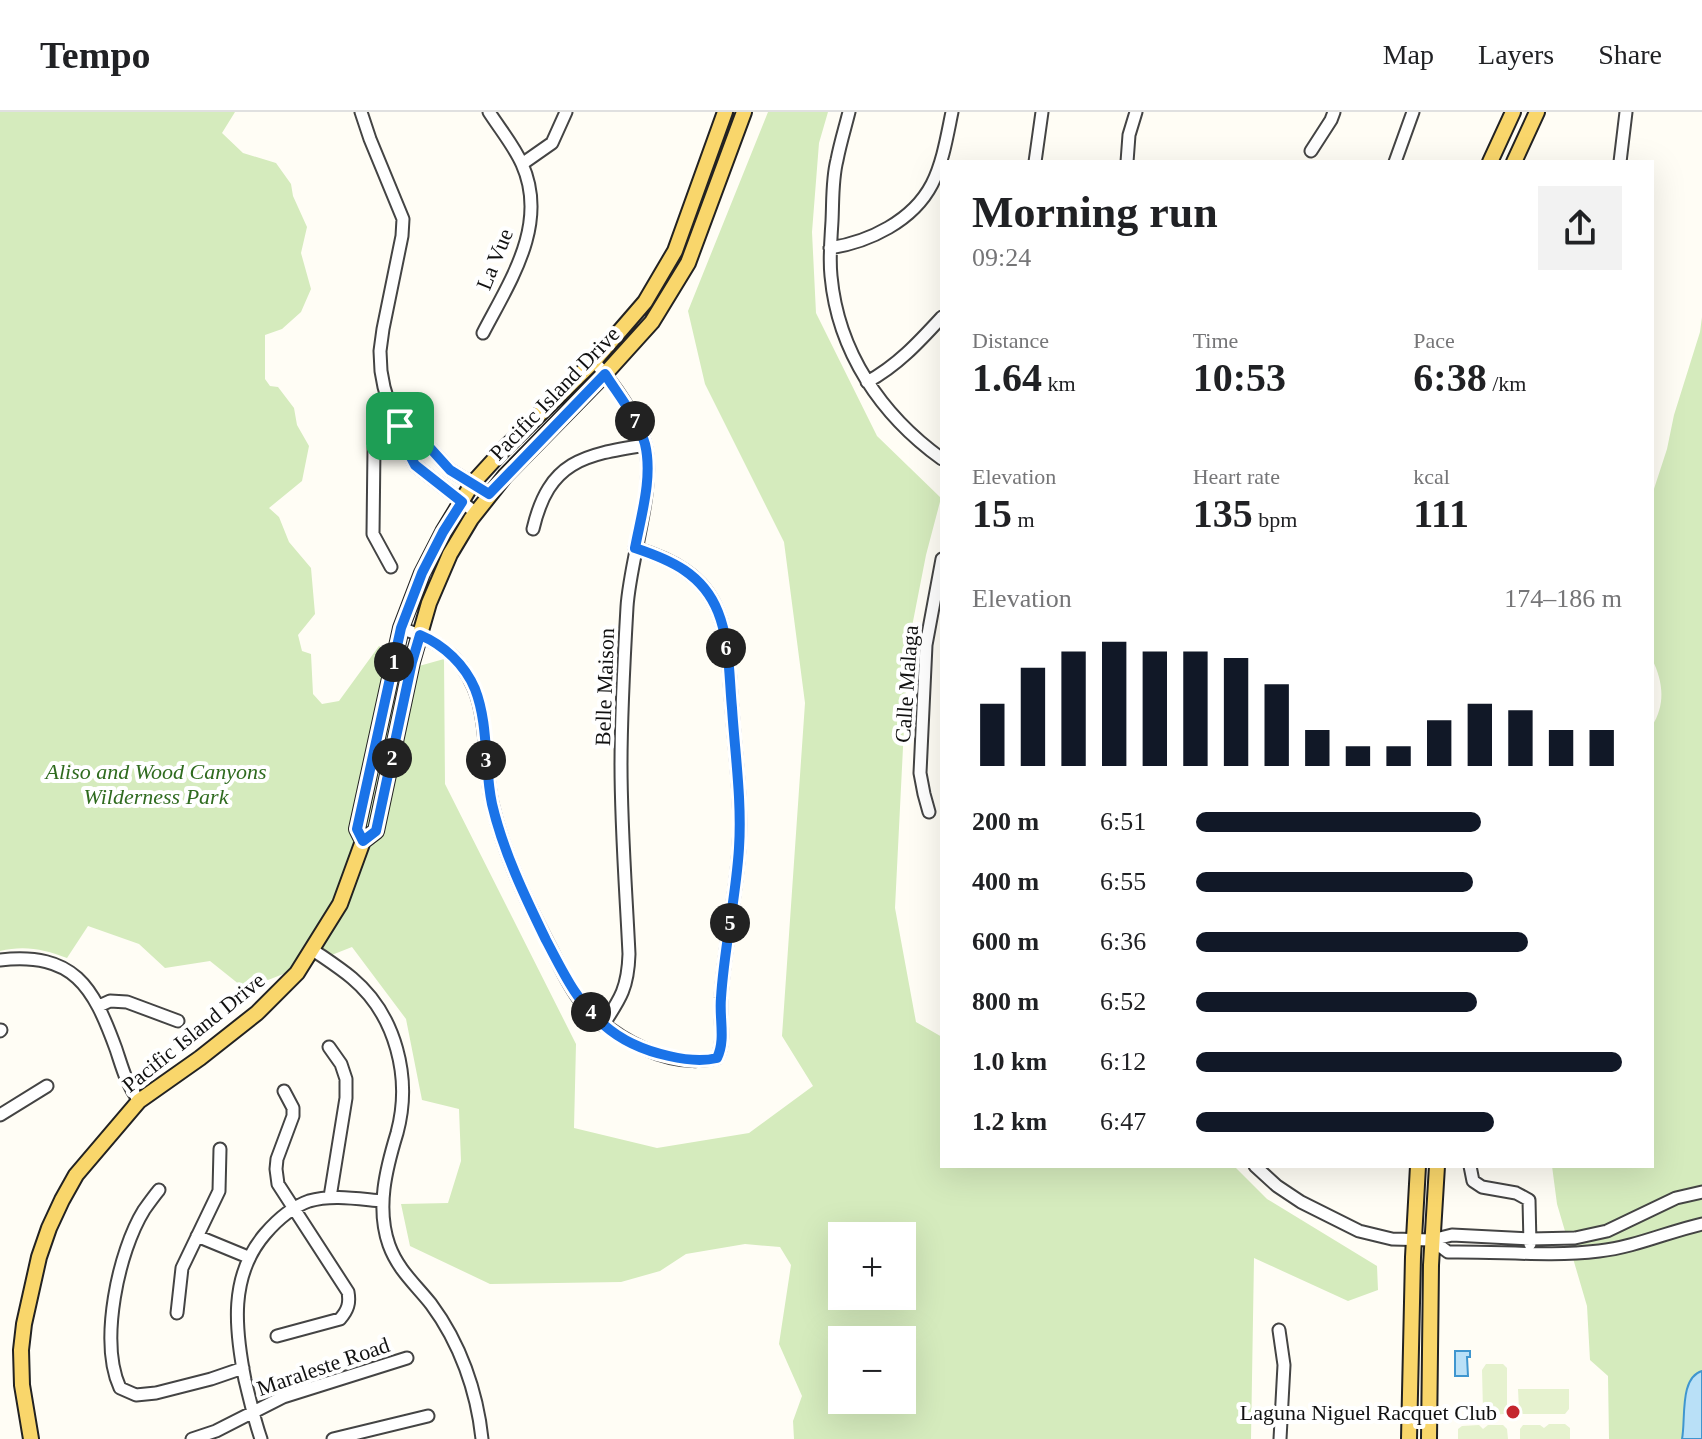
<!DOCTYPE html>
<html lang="en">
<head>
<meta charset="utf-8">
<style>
	:root { --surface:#fff; --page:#f2f2f2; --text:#202124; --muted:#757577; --line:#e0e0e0; --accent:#111827 }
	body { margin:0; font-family:"Times New Roman",serif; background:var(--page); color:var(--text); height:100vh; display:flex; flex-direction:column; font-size:30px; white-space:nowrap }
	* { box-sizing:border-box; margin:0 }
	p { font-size:26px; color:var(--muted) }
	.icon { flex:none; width:44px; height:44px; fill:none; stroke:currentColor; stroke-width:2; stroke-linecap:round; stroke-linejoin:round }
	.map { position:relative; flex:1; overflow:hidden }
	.sheet { position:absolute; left:940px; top:48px; width:714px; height:1008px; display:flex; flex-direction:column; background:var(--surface); border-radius:0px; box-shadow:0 8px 32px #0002 }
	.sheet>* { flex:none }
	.buttons { position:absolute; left:828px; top:1110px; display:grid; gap:16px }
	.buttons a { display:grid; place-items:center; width:88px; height:88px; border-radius:0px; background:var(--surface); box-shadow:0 8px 32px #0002; font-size:40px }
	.pin { position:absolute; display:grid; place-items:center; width:68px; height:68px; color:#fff; margin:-34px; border-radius:16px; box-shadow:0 4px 12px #0006 }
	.km { position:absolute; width:40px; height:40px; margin:-20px; border-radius:50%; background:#222; color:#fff; font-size:22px; line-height:40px; text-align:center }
	.round { display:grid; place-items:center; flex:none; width:84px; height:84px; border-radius:0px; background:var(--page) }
	.headline { display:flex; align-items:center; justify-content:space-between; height:136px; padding:0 32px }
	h1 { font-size:44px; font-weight:700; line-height:60px }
	.figures { display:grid; grid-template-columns:repeat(3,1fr); gap:12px; height:136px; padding:8px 32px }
	.figures div { display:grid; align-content:center }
	.figures b { font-size:40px; font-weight:700 }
	.figures small { font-size:22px; font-weight:400 }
	.figures p { font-size:22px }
	.chart { height:224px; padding:16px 32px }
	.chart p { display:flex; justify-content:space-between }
	.chart svg { width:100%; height:144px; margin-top:8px; stroke:var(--accent); stroke-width:6 }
	ul { padding:0 32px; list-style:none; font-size:26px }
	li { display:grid; grid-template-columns:128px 96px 1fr; align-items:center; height:60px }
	li i { height:20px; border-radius:10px; background:var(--accent) }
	header { display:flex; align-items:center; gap:48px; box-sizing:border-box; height:112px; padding:0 40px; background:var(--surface); border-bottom:2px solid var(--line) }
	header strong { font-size:38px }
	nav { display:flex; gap:44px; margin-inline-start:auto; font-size:28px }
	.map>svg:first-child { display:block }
</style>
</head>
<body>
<header>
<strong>Tempo</strong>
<nav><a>Map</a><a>Layers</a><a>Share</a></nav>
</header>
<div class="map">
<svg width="1702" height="1327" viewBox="0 0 1702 1327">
	<rect width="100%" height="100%" fill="#fffdf5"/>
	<path fill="#d5ebbd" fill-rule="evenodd" d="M0,0h235l-13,21 21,20 33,10 15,21 2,12 14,31 -6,26 10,36 -10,23 -19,17 -17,6v44l5,7 8,1 16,21 3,17 12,21 -7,35 -33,27 10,9 10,25 22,26 4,46 -17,21 4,16 9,3 2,40 9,10 17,-3 40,-55 40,20 25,-7 1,125 131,260 -2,84 83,20 92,-15 64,-47 -31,-50 23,-333 -21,-161 -79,-158 -17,-73 80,-199h60l-9,31 -7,89 4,81 61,123 64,62 -15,57 -18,92 -13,261 21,114 26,15v129h292l33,33 110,67 1,24 -30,11 -94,-43 -3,181h-457l-1,-18 9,-25 -23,-52 12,-79 -11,-18 -35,-3 -59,10 -26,17 -39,11 -131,2 -80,-38 -9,-42 47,-1 13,-42 -2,-52 -37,-9 -16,-81 -54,-72 -107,42 -35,-28 -45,7 -26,-24 -51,-18 -21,32c-23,-9 -43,-13 -67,-7zM842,1124h60v60h-60zM842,1228h60v60h-60z
		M1702,205v1122h-93l-1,-63 -18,-16 -3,-54 -30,-102 -5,-38h100v-440c14,-22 11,-45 0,-67v-164l15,-46 7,-34 26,-83z"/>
	<path fill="#e6f2cf" d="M1486,1252h17l4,4v42l-3,4 -16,1 -5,-4 -1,-41z
		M1518,1277h51v20l-4,5h-42l-4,-4z
		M1549,1312h16l5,4v11h-50v-10l3,-4h17l4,3z
		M1479,1313l4,4 5,-4h15l4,4 1,10h-50v-10l4,-3z"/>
	<path fill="#b9e0f7" stroke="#3f96cf" stroke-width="2" d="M1455,1239h15v6h-3l1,19h-13z
		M1702,1259v68h-20c4,-20 -3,-61 20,-68z"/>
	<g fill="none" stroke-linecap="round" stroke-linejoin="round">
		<defs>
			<path id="minor" d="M361,0l9,27 33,80 -1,17 -19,93 -3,22 1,20 3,16 6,20 10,19 4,18 11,21 61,48
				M849,0c-4,16 -9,32 -12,48 -5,19 -4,41 -5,61 -1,18 -3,37 -1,55 7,76 50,139 111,183
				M1311,39l20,-31 3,-8
				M1035,50l7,-50
				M1127,50l2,-27 7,-23
				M1395,50l18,-50
				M1620,50l6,-50
				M522,52l30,-21 14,-31
				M830,136c39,-6 83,-27 102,-64 11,-22 15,-48 20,-72
				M483,221c27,-52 66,-109 39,-169 -8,-18 -22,-35 -33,-52
				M594,249c18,21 44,56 51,83 11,44 -15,115 -18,163 -3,52 -6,105 -6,158 0,63 5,126 8,189 -1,33 -8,44 -26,71
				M867,270c30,-16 52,-40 75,-65
				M400,314l31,23 19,21 39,24
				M533,417c16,-68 50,-74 112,-84
				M391,455l-18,-33 1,-86 5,-10 21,-12
				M401,516c34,12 58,25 73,60 14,33 10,80 18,115 11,49 34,97 57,142 10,19 19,41 33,58 31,35 87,67 135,55 9,-18 2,-40 4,-60 3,-50 15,-100 18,-150 3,-47 -4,-94 -7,-140 -3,-31 -2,-66 -14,-96 -14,-37 -47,-53 -83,-64
				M929,700l-5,-18 -4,-21 6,-128 16,-86
				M313,838c13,9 27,18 39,28 44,37 60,100 45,155 -11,36 -21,75 -8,112 9,25 27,40 42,59 29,39 46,87 51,135
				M0,848c74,-8 93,26 116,89 7,21 10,34 23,52
				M99,894l11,-5 17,1 51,19
				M0,919l1,-1
				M329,935l12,17 5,15v19l-16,99
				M0,1003l47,-29
				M1255,1054l22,20 24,16 58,29 33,8 40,1 20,-5 78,4 45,-1 32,-7 69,-33 26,-6
				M1470,1054l3,15 9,6 34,6 13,7 1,44
				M159,1078c-5,6 -10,13 -15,20 -26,42 -45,132 -24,178l16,7 20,-2 55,-14 32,-11
				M197,1124l51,21
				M1432,1128l16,12c50,-1 101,5 151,-1 36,-4 68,-19 103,-27
				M177,1201l5,-45 37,-77 1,-42
				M1279,1218l5,35 -4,74
				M277,1224l63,-17c8,-9 10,-16 8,-27l-70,-108 -2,-15 1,-10 16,-43v-8l-9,-17
				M192,1327l24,-8 67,-34 124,-39
				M261,1327c-7,-20 -11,-39 -16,-59 -10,-51 -16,-104 20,-146 12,-14 27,-27 44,-33 23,-7 50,-2 73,0
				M333,1327l95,-23"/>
			<path id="major" d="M1490,50l23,-50
				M1514,50l23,-50
				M363,729l-6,-12 44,-201 21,-55 21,-41 29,-48 32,-35 90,-88 51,-59 30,-51 50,-139
				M31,1327l-9,-54 -1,-35 3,-26 15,-67 10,-29 13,-28 14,-25 63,-74 61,-43 57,-45 40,-40 43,-69 23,-63 13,-10 36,-169 17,-59 21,-49 21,-35 34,-43 100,-102 47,-52 36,-59 56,-151
				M1409,1327l4,-182 5,-91
				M1429,1327l2,-174 6,-99"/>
		</defs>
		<use href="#minor" stroke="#444" stroke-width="15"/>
		<use href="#major" stroke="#222" stroke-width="18"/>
		<use href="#minor" stroke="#fff" stroke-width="11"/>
		<use href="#major" stroke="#f9d66b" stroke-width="14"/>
	</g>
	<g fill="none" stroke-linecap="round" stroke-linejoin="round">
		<defs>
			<path id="route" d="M605,262c14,22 33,45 40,70 8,33 -4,72 -10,104 36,12 68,26 83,64 12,30 11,65 14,96 3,46 10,93 7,140 -3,50 -15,100 -18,150 -2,20 5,42 -4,60 -16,4 -31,2 -48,-2 -23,-5 -47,-15 -65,-31 -27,-22 -42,-55 -58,-85 -21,-43 -43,-89 -54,-136 -8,-37 -3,-79 -17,-115 -10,-24 -31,-44 -55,-54l-8,27 -36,169 -13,10 -6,-12 44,-201 21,-55 21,-41 19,-30 -47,-37 -11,-21 -4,-18 31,23 19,21 39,24z"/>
		</defs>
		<use href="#route" stroke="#fff" stroke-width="16"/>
		<use href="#route" stroke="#1a73e8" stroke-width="10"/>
	</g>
	<circle fill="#c4262e" stroke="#fff" stroke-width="3" cx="1513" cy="1300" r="8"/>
	<g text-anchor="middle" stroke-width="8" stroke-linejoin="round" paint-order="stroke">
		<g font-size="22" fill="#111" stroke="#fff">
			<text transform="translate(494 147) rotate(-68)" y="8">La Vue</text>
			<text transform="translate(554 281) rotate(-46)" y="8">Pacific Island Drive</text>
			<text transform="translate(906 572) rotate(-86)" y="8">Calle Malaga</text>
			<text transform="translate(604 575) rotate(-88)" y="8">Belle Maison</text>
			<text transform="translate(193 920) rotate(-39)" y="8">Pacific Island Drive</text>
			<text transform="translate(323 1254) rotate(-19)" y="8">Maraleste Road</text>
		</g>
		<g font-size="22" font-style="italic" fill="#2f6b1f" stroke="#fff">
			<text x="156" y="667">Aliso and Wood Canyons<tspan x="156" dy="25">Wilderness Park</tspan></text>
		</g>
		<g font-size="22" fill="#111" stroke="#fff" text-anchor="end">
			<text x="1497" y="1308">Laguna Niguel Racquet Club</text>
		</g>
	</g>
</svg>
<div class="buttons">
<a>+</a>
<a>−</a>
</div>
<div class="pin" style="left:400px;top:314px;background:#1e9e55"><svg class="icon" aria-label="arrive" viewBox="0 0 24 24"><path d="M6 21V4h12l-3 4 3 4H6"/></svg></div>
<b class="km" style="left:394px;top:550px">1</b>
<b class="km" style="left:392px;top:646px">2</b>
<b class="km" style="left:486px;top:648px">3</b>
<b class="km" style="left:591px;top:900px">4</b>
<b class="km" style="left:730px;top:811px">5</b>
<b class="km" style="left:726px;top:536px">6</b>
<b class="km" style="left:635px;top:309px">7</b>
<section class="sheet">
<div class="headline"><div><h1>Morning run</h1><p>09:24</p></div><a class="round"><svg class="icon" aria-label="share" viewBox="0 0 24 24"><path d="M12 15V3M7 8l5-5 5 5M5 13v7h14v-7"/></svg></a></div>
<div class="figures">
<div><p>Distance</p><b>1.64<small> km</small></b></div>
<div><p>Time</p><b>10:53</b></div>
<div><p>Pace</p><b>6:38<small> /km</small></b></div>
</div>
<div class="figures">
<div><p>Elevation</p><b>15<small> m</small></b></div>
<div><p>Heart rate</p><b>135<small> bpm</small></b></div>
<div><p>kcal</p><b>111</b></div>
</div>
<div class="chart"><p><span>Elevation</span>174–186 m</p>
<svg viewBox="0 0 160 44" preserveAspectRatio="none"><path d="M5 44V25M15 44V14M25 44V9M35 44V6M45 44V9M55 44V9M65 44V11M75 44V19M85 44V33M95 44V38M105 44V38M115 44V30M125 44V25M135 44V27M145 44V33M155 44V33"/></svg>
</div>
<ul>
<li><b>200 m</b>6:51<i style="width:67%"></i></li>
<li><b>400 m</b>6:55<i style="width:65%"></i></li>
<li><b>600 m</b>6:36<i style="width:78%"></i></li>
<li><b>800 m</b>6:52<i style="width:66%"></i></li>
<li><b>1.0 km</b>6:12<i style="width:100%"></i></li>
<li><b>1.2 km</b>6:47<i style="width:70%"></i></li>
</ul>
</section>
</div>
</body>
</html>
